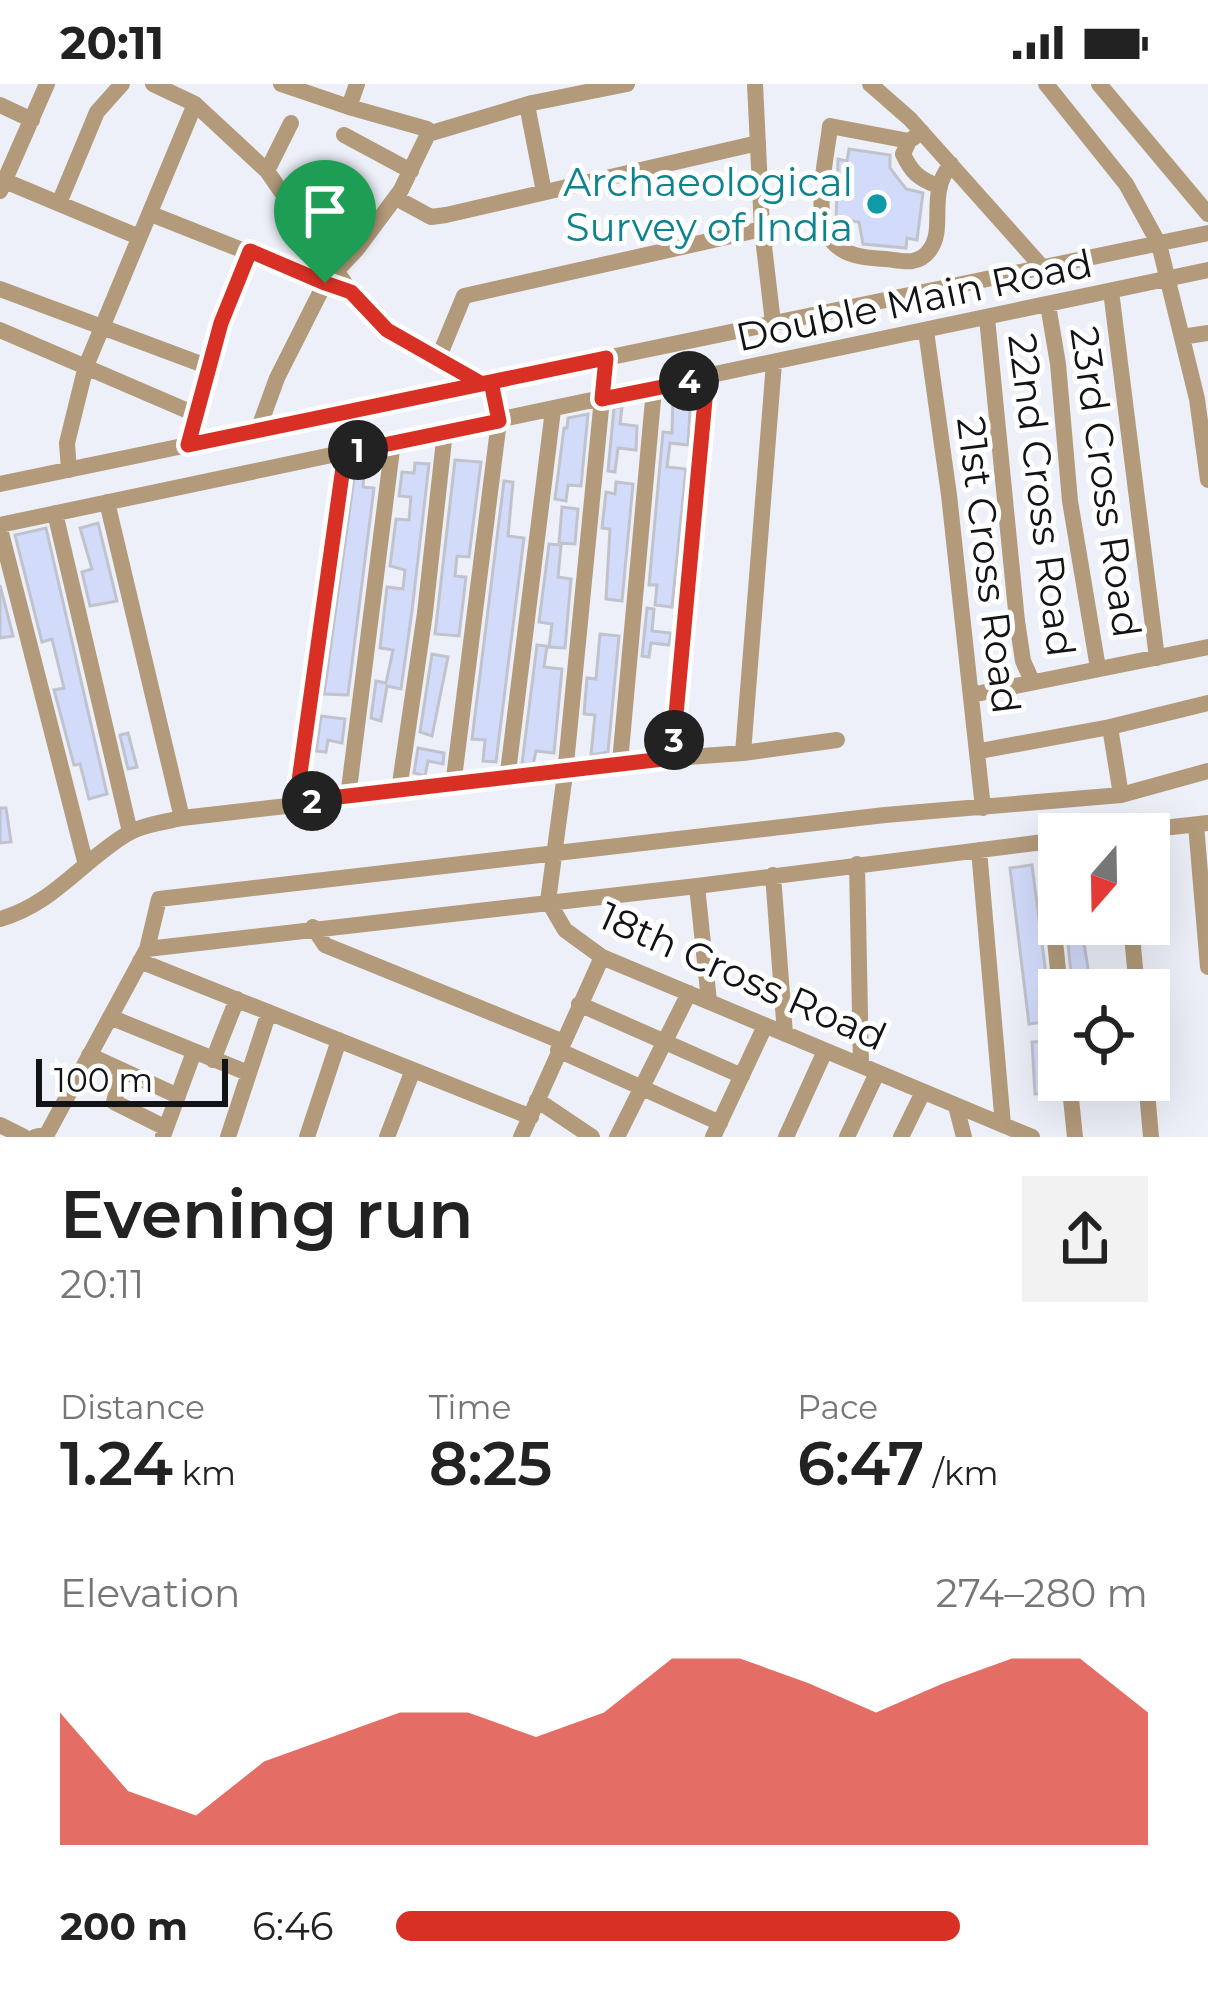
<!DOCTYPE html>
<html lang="en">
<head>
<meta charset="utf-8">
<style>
	:root { --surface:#fff; --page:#f2f2f2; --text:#222; --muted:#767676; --accent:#d93025 }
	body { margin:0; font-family:Montserrat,sans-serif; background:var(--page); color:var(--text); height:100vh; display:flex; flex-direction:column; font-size:45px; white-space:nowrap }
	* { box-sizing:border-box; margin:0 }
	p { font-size:39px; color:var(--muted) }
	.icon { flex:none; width:66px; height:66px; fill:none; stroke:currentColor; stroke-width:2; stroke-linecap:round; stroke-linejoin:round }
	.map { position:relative; height:1053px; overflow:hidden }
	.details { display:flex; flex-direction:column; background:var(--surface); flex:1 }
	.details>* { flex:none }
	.needle { width:78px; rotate:200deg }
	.tools { position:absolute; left:1038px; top:729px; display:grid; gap:24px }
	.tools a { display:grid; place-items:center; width:132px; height:132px; border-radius:0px; background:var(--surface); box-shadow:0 12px 48px #0002; font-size:60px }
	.scale { position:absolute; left:36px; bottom:30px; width:192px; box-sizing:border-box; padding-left:12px; border:6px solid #121316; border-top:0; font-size:33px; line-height:42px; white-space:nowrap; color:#121316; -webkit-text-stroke:9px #fff; paint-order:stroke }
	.pin { position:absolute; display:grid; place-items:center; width:102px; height:102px; color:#fff; margin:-123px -51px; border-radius:50% 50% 50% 0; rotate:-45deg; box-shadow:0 0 12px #0007 }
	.pin .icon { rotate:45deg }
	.km { position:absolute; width:60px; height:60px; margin:-30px; border-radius:50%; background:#222; color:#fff; font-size:33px; line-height:60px; text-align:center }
	.round { display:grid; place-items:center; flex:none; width:126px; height:126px; border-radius:0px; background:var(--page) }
	.headline { display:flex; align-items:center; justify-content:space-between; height:204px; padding:0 60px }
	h1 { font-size:66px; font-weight:600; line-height:90px }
	.figures { display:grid; grid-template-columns:repeat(3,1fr); gap:18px; height:204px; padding:12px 60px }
	.figures div { display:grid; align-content:center }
	.figures b { font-size:60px; font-weight:600 }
	.figures small { font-size:33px; font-weight:400 }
	.figures p { font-size:33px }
	.chart { height:336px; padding:24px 60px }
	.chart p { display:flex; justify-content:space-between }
	.chart svg { width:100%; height:216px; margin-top:12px; fill:var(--accent); opacity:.7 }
	ul { padding:0 60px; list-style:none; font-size:39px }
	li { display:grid; grid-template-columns:192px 144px 1fr; align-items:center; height:90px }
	li i { height:30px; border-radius:15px; background:var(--accent) }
	.status { display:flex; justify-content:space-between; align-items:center; height:84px; padding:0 60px; background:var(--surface); direction:ltr }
	.status svg { height:33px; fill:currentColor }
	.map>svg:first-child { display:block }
</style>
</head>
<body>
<div class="status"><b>20:11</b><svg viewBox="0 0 49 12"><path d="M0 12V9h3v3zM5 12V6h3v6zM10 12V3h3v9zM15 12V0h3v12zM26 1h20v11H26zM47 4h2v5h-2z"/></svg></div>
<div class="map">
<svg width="1208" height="1053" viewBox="0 0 1208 1053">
	<rect width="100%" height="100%" fill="#edf0f9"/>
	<path fill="#d3dbfb" stroke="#c0c3cc" stroke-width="3" d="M849,65l41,6v13l16,21 17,4 -6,47 -10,-2 -1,10 -43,-4 -4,-22 -23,-3 2,-60 9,2z
		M691,308l-3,53 -18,-2 -3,24 19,2 -14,138 -17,-2 2,-20h-8l14,-153 9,1 1,-37z
		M622,323l-2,17 17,2 -1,24 -18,-2 -3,24 -7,-1 6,-63z
		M588,330l-7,72 -13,-1 -2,16 -11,-2 9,-71h3l1,-10z
		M455,376l26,2 -12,95 -12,-1 -2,20 11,1 -7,59 -24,-2z
		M415,379l14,1 -17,147 -11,78 -14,-3 -6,35 -10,-3 5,-37 10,2 7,-33 -13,-2 7,-61 16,2 2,-19 -15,-4 6,-47 13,1 2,-23 -12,-1 3,-24 12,1z
		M355,387l9,1 -1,15 11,1 -26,207 -24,-1z
		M504,397l9,1 -5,54 16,2 -28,224 -13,-1 2,-21 -13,-1z
		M616,398l17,2 -11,117 -16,-2 4,-70 -8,-1 4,-36 9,2z
		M562,423l16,2 -3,35 -16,-1z
		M98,439l19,78 -27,5 -8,-34 10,-3 -12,-41z
		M46,444l61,266 -18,5 -9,-35 -6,1 -20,-75 10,-2 -12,-49 -10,3 -27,-107z
		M549,460l12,1 -3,32 13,2 -6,69 -16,-1 3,-23 -13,-2z
		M0,501l13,51 -13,2z
		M647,524l7,1 -2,22 19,2 -2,12 -18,-2 -2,14 -7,-1z
		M600,550l19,2 -11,116 -17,3 4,-40 -11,-1 3,-36 9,1z
		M537,561l10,1 -3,21 18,2 -8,84 -18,-2 -3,14 -11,-1z
		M432,570l16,3 -16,79 -12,-4z
		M321,632l24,3 -3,24 -14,-3 -2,12 -10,-1z
		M128,649l9,34 -9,2 -8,-34z
		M418,664l26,5 -1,11 -15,-3 -3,15 -11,-3z
		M0,724h6l5,34 -11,1z
		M1032,781l20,156 -23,3 -19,-156z
		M1066,840h15l9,57 -18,2z
		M1055,957l3,52 -23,1 -3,-52z"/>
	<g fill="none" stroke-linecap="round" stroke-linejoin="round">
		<path stroke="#b29a7a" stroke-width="16" d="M153,0l42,20 72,67 84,121 36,38 95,54
			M281,0l68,23
			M357,0l-8,23 78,22 1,5
			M755,0l7,145 11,94
			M870,0l40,35 132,148
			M1046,0l80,100 33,60 38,155 11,81
			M1099,0l109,130
			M0,21l32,15
			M527,21l17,87
			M922,48l-13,9 -79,-15c-3,33 -23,102 11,123 12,8 30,9 45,10 16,2 31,7 43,-8 18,-23 -3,-56 22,-87
			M344,51l67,36
			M909,57l-6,13c8,18 16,25 35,32
			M267,87l24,-48
			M5,97l134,56
			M0,107l47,-107
			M396,114l35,19 15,-2 312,-72
			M59,119l38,-91 25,-28
			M151,130l182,72
			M0,205l209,78
			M1111,207l46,367
			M1048,221l10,59 12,137 28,167
			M987,234l30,303 6,40 9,20
			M0,246l195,84
			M926,247l23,164 34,313
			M1182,253l26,-4
			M606,274l-41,416 -17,127 17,29 37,27 430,180
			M438,275l26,-63 298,-67
			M258,346l19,-52 48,-95 32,-34 44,-59 27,-56 104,-31 95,-19
			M188,361l33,-122 29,-72
			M69,386l-2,-27 19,-77 109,-262
			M0,400l1208,-251
			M107,418l75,316
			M55,429l75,319
			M0,441l1208,-255
			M0,445l86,336
			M971,611l237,-48
			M1110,643l11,68
			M980,667l130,-24 98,-24
			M743,669l94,-13
			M672,674l35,-380
			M620,678l34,-373
			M507,696l46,-370
			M453,702l46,-365 -8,-39
			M399,706l26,-177 20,-182
			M348,713l45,-355
			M296,718l49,-349
			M1196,741l12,142
			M1110,750l98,-11
			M1045,757l15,149
			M979,766l24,275
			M857,780l4,201
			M773,791l12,159
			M697,802l12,115
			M0,835c52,-14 82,-58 127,-85 15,-9 37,-12 55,-16l383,-44 55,-12 123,-9 31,-390
			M1131,840l6,66
			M313,843l12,18 236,96
			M147,865l550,-63 362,-46
			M140,877l391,156
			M579,920l163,72
			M110,933l138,56
			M558,966l162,73
			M89,971l89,41
			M213,976l24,-61
			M122,986l-8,32 52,26
			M1069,996l6,57
			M1146,996l5,57
			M537,1016l55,37
			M956,1022l8,31
			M0,1041l24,12
			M163,1052l31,-84
			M35,1053l12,-3 100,-185 12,-50 726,-84 236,-20 87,-24
			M228,1053l41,-125
			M307,1053l32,-97
			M387,1053l26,-67
			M521,1053l81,-180
			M617,1053l72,-144
			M713,1053l52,-111
			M786,1053l39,-86
			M847,1053l30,-64
			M901,1053l22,-45"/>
	</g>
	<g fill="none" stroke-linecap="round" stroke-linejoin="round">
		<defs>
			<path id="route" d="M325,199l26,9 36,38 95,54 9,-2 8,39 -154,32 -49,349 376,-44 35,-380 -105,21 4,-41 -418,87 33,-122 29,-72 75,32"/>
		</defs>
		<use href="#route" stroke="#fff" stroke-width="24"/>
		<use href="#route" stroke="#d93025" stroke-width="15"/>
	</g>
	<circle fill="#0f9aa8" stroke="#fff" stroke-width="4.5" cx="877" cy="120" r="12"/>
	<g text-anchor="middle" stroke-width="10" stroke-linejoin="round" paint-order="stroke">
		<g font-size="39" fill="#0d838f" stroke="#fff" text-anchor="end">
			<text x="853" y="112">Archaeological<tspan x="853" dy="45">Survey of India</tspan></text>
		</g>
		<g font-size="39" fill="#121316" stroke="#fff">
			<text transform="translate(914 216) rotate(-12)" y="14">Double Main Road</text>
			<text transform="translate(1106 398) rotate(82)" y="14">23rd Cross Road</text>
			<text transform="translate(1042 411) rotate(83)" y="14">22nd Cross Road</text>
			<text transform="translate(989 481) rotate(83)" y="14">21st Cross Road</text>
			<text transform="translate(743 892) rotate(24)" y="14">18th Cross Road</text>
		</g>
	</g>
</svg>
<div class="tools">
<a><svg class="needle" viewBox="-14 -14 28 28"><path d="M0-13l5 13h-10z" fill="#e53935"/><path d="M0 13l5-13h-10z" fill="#767676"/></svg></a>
<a><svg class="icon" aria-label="locate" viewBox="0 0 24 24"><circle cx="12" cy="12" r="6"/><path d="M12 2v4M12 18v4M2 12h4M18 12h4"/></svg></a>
</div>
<div class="scale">100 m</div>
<div class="pin" style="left:325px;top:199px;background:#1e9e55"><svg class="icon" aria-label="arrive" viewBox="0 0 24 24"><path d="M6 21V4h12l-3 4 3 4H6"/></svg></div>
<b class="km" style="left:358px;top:366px">1</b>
<b class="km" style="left:312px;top:717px">2</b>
<b class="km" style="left:674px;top:656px">3</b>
<b class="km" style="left:689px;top:297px">4</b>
</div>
<section class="details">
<div class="headline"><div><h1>Evening run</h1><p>20:11</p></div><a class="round"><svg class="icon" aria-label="share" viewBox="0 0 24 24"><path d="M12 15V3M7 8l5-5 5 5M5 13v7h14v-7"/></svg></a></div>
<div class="figures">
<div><p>Distance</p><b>1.24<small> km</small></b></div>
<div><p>Time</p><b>8:25</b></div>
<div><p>Pace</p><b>6:47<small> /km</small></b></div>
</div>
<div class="chart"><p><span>Elevation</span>274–280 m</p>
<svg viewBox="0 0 160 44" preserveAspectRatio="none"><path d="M0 44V17L10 33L20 38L30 27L40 22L50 17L60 17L70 22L80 17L90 6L100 6L110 11L120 17L130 11L140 6L150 6L160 17V44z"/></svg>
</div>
<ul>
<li><b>200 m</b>6:46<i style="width:75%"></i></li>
</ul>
</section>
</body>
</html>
